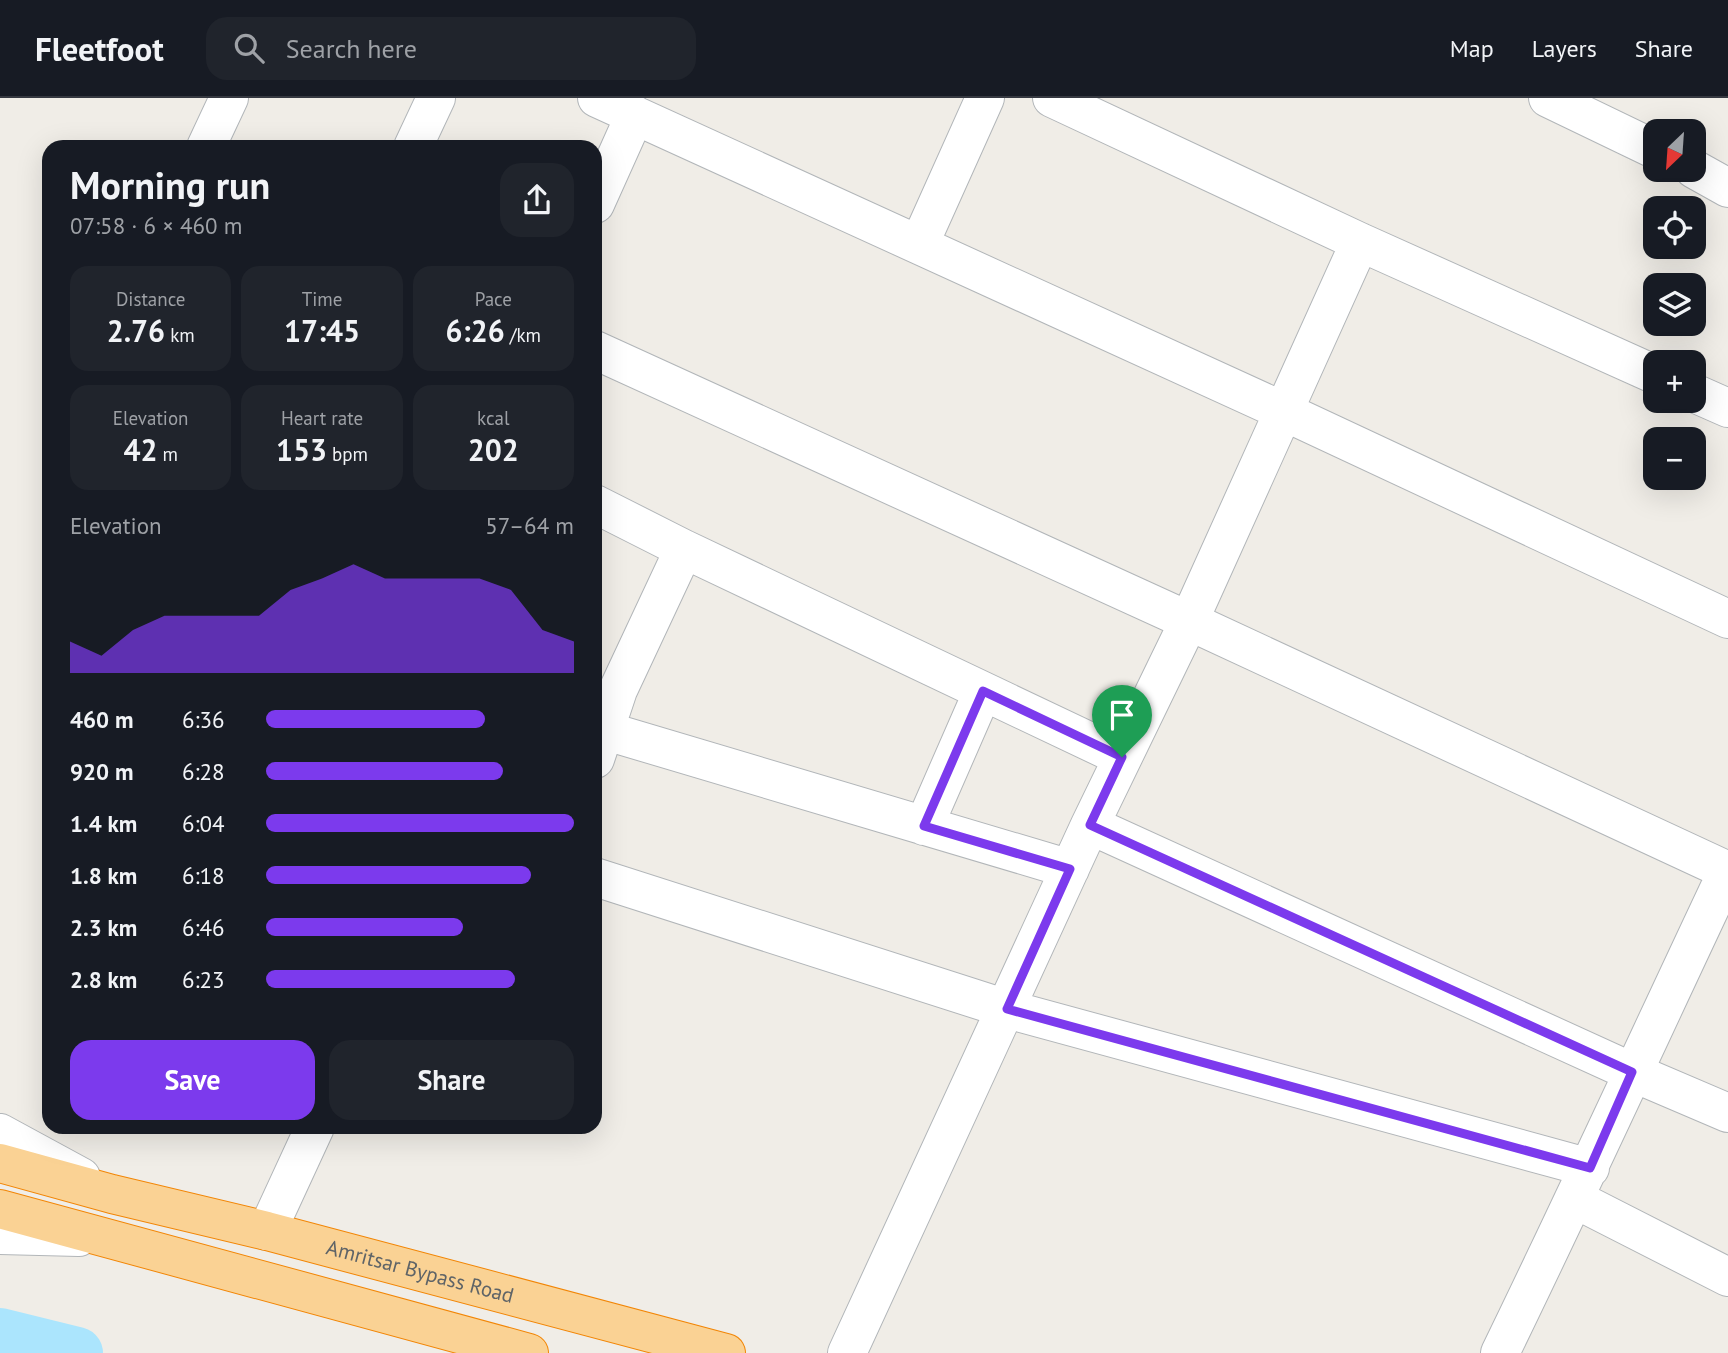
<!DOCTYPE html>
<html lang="en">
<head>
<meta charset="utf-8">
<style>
	:root { --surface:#171b24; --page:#20242c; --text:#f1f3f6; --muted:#9ea1a6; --line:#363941; --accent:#7c3aed }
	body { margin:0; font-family:"PT Sans",sans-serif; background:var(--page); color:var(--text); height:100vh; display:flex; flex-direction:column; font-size:26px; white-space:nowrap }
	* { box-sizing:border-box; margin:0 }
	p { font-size:23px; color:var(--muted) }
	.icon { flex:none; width:38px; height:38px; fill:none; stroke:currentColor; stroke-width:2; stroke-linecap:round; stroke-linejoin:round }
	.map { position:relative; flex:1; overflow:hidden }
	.drawer { position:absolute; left:42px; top:42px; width:560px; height:994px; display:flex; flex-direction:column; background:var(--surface); border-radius:21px; box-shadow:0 7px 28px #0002 }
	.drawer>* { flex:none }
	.needle { width:46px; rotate:205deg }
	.controls { position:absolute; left:1643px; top:21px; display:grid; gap:14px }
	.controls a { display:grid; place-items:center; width:63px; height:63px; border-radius:14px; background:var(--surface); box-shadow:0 7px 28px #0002; font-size:35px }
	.pin { position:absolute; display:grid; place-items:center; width:60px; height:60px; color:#fff; margin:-72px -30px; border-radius:50% 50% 50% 0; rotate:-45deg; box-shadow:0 0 7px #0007 }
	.pin .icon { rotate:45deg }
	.round { display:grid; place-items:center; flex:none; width:74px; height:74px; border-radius:21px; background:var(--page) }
	.head { display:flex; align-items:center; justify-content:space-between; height:119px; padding:0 28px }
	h1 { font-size:38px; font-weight:700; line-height:52px }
	.figures { display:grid; grid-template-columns:repeat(3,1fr); gap:10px; height:119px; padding:7px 28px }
	.figures div { display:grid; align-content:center; border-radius:18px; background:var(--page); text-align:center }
	.figures b { font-size:30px; font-weight:700 }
	.figures small { font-size:19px; font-weight:400 }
	.figures p { font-size:19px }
	.chart { height:196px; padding:14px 28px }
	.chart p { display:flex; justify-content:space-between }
	.chart svg { width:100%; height:126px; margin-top:7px; fill:var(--accent); opacity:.7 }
	.primary-button { display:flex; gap:14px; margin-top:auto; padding:14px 28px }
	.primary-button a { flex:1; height:80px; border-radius:21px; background:var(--accent); color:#fff; font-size:28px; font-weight:700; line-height:80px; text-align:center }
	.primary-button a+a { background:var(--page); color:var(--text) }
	ul { padding:0 28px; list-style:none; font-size:23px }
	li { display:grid; grid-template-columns:112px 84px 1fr; align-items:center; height:52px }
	li i { height:18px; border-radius:9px; background:var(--accent) }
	header { display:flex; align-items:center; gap:42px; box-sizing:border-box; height:98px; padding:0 35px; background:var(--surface); border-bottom:2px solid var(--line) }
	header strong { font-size:33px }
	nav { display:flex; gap:38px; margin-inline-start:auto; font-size:24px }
	.search { width:490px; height:63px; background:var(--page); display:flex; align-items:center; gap:18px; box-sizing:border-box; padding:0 24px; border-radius:21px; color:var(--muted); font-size:26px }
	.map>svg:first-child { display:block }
</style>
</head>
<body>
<header>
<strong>Fleetfoot</strong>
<div class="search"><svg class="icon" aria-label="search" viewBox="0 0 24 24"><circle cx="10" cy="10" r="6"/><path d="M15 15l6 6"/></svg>Search here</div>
<nav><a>Map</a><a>Layers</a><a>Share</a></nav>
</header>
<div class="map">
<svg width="1728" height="1255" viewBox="0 0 1728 1255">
	<rect width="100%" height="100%" fill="#f0ede7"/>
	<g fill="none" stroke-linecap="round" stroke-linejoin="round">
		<path stroke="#abe5fd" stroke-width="52" d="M0,1236l77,19"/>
		<defs>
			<path id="minor" d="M597,0l688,314 443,207
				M1052,0l308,144 296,133
				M1548,0l108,52
				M206,49l23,-49
				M413,49l23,-49
				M1694,71l34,19
				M595,106l40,-89
				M919,147l66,-147
				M595,252l594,271 539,250
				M1694,295l34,15
				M595,406l89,45 438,208
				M603,632l467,139
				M595,661l23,-69 66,-141
				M1090,727l542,247 96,41
				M924,728l59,-135
				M595,779l412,132 583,159
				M0,1035l81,44
				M1575,1101l153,78
				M267,1133l48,-104
				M0,1137l79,2
				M847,1255l243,-528 99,-204 171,-379
				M1500,1255c78,-160 152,-322 228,-483"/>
			<g id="highway">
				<path id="s1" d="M0,1065l112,31 155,37 459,122"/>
				<path d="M0,1111l529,144"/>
			</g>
		</defs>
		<use href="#minor" stroke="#b2b6b9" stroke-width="40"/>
		<use href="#highway" stroke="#f28606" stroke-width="40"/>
		<use href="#minor" stroke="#fff" stroke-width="38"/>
		<use href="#highway" stroke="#fad294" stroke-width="38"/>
	</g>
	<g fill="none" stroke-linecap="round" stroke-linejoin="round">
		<defs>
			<path id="route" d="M983,593l139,66 -32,68 542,247 -42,96 -583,-159 63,-140 -146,-43z"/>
		</defs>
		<use href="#route" stroke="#fff" stroke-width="14"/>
		<use href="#route" stroke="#7c3aed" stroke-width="9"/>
	</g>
	<g text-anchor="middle" stroke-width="5" stroke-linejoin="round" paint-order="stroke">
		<g font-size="21" fill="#5f6467" stroke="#fff">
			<text dy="7" stroke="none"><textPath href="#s1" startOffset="434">Amritsar Bypass Road</textPath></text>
		</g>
	</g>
</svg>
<div class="controls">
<a><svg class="needle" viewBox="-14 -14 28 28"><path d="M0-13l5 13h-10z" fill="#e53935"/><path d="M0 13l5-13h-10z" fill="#9ea1a6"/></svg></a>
<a><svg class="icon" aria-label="locate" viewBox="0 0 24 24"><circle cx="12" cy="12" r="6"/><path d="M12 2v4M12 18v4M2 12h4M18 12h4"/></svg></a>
<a><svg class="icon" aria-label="layers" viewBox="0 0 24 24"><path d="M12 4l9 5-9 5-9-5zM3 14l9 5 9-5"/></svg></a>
<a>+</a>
<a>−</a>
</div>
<div class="pin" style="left:1122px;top:659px;background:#1e9e55"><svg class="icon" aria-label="arrive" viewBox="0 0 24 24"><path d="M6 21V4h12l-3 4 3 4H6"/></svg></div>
<section class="drawer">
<div class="head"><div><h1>Morning run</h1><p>07:58 · 6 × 460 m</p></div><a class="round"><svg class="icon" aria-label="share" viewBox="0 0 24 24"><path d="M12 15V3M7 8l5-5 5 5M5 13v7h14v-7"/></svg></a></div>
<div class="figures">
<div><p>Distance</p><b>2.76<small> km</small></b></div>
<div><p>Time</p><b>17:45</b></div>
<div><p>Pace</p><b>6:26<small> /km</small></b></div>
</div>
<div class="figures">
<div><p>Elevation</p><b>42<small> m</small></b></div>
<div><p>Heart rate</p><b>153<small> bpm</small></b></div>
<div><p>kcal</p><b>202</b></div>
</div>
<div class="chart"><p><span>Elevation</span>57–64 m</p>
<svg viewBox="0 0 160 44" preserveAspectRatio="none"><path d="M0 44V33L10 38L20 29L30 24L40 24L50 24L60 24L70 15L80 11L90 6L100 11L110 11L120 11L130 11L140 15L150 29L160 33V44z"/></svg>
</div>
<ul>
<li><b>460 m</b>6:36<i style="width:71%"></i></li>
<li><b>920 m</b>6:28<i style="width:77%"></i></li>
<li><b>1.4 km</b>6:04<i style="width:100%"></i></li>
<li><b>1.8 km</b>6:18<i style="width:86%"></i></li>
<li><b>2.3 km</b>6:46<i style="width:64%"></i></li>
<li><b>2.8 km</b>6:23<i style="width:81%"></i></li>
</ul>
<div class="primary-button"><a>Save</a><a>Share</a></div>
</section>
</div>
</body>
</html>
